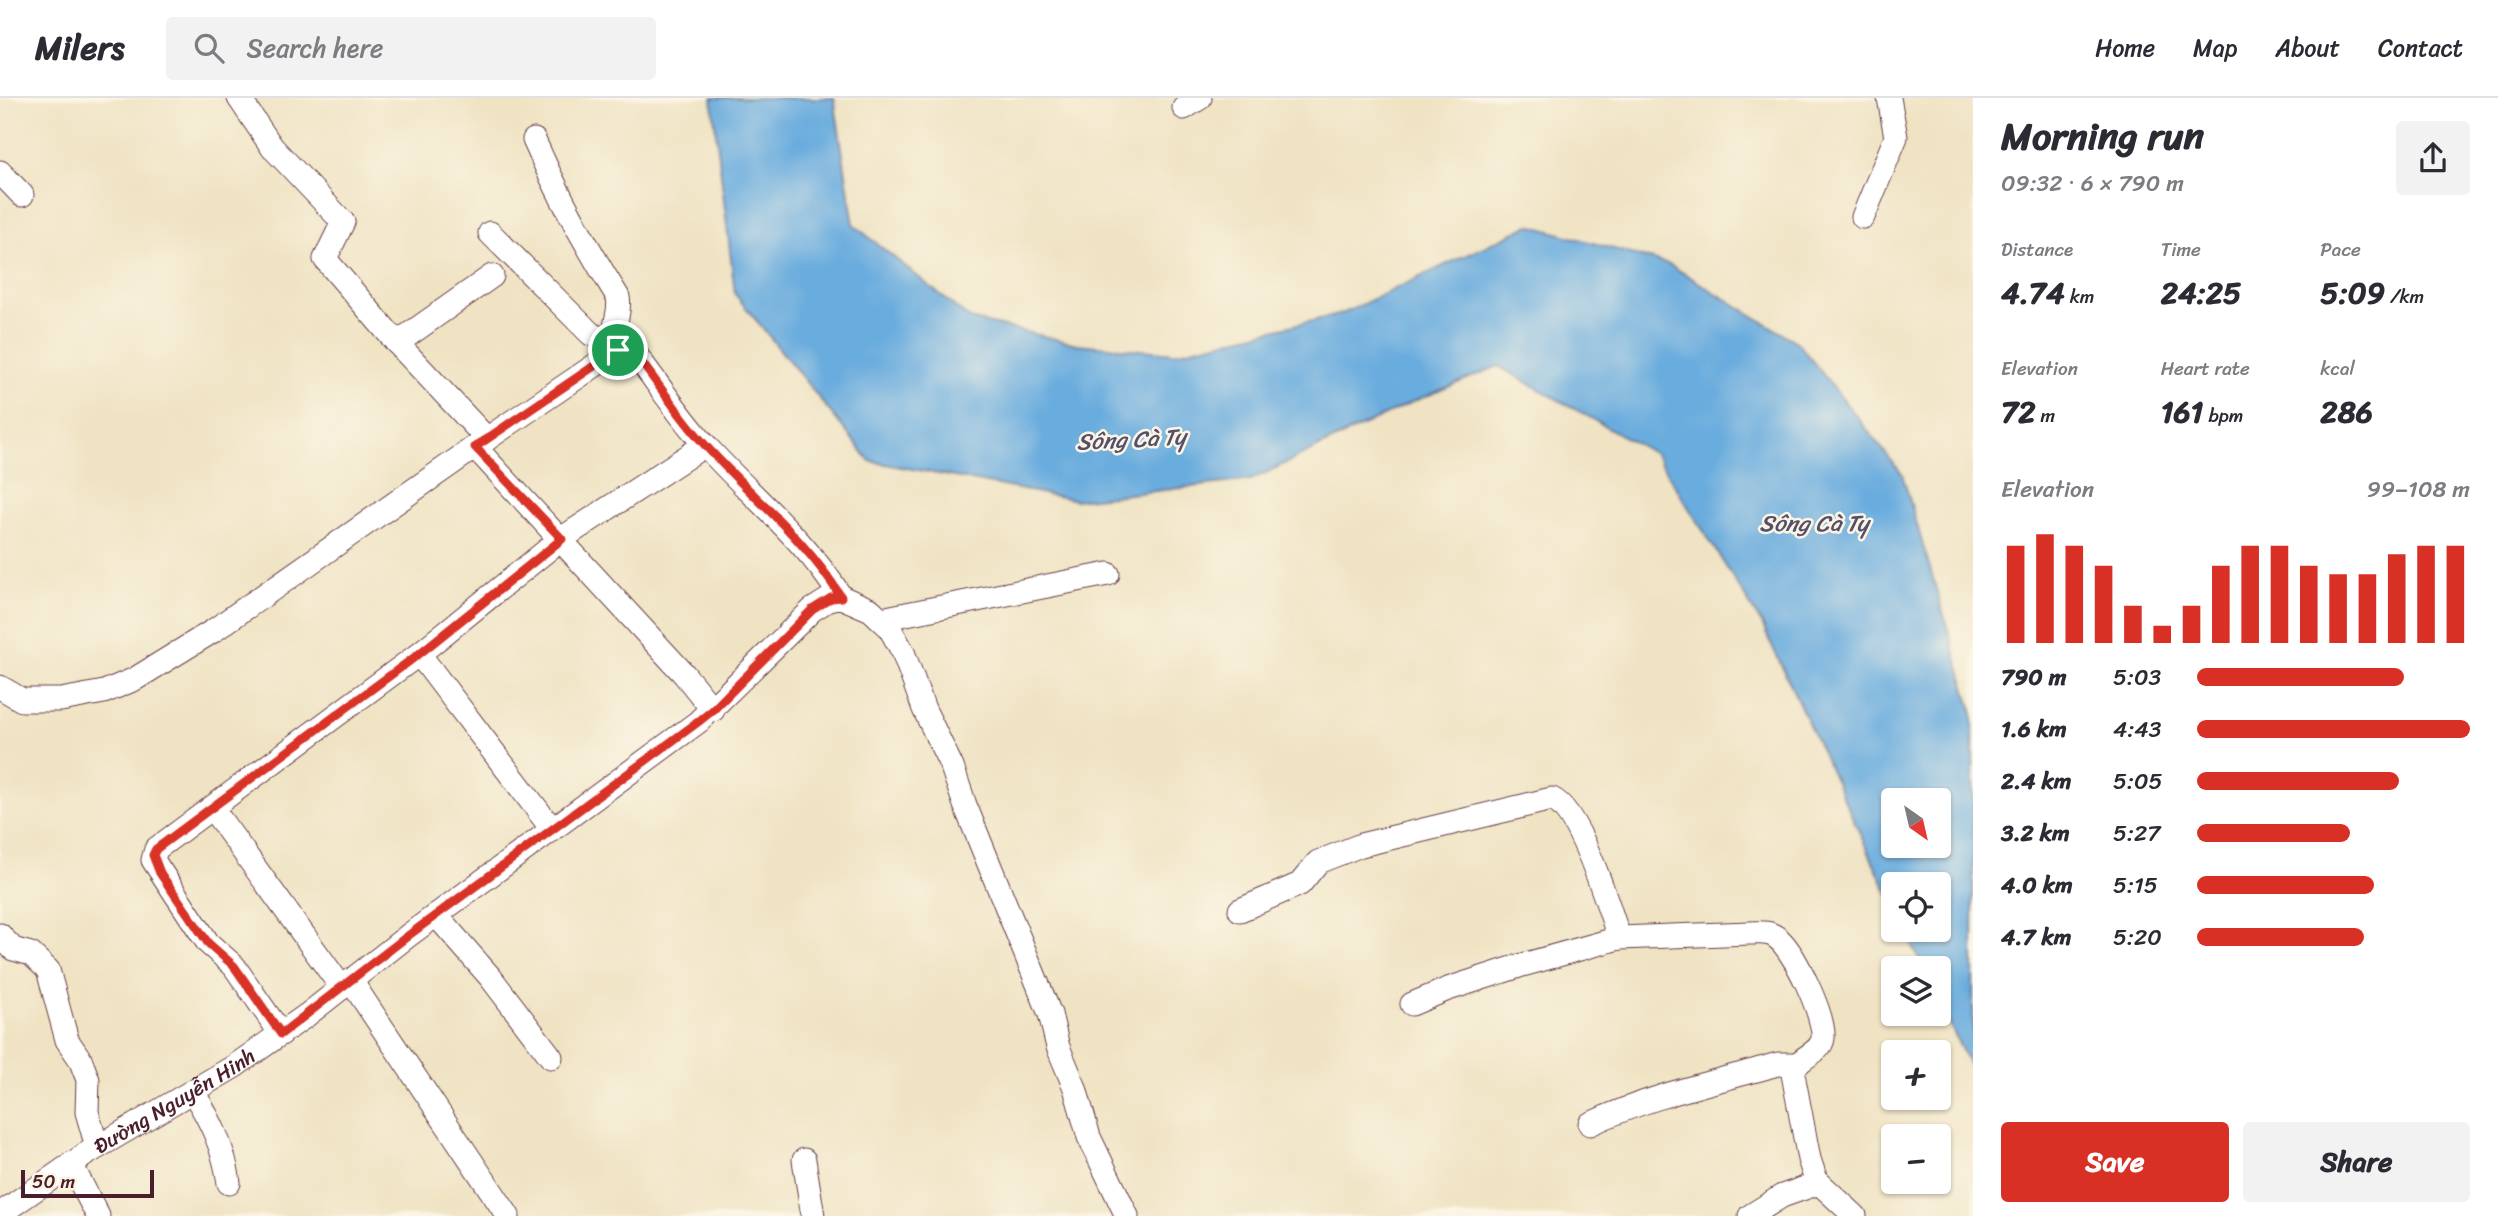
<!DOCTYPE html>
<html lang="en">
<head>
<meta charset="utf-8">
<style>
	:root { --surface:#fff; --page:#f2f2f3; --text:#2b2b33; --muted:#7c7c81; --line:#e1e1e2; --accent:#d93025 }
	body { margin:0; font-family:Sriracha,sans-serif; background:var(--page); color:var(--text); height:100vh; display:flex; flex-direction:column; font-size:26px; white-space:nowrap }
	* { box-sizing:border-box; margin:0 }
	p { font-size:23px; color:var(--muted) }
	.icon { flex:none; width:38px; height:38px; fill:none; stroke:currentColor; stroke-width:2; stroke-linecap:round; stroke-linejoin:round }
	.map { position:relative; flex:1; overflow:hidden }
	.drawer { display:flex; flex-direction:column; background:var(--surface); width:525px }
	.drawer>* { flex:none }
	.needle { width:46px; rotate:146deg }
	.fabs { position:absolute; left:1881px; top:690px; display:grid; gap:14px }
	.fabs a { display:grid; place-items:center; width:70px; height:70px; border-radius:7px; background:var(--surface); box-shadow:0 2px 5px #0004; font-size:35px }
	.scale { position:absolute; left:21px; bottom:18px; width:133px; box-sizing:border-box; padding-left:7px; border:4px solid #4a1f2b; border-top:0; font-size:19px; line-height:24px; white-space:nowrap; color:#4a1f2b; -webkit-text-stroke:5px #fcf5e5; paint-order:stroke }
	.pin { position:absolute; display:grid; place-items:center; width:60px; height:60px; color:#fff; margin:-30px; border:4px solid #fff; border-radius:50%; box-shadow:0 2px 7px #0007 }
	.round { display:grid; place-items:center; flex:none; width:74px; height:74px; border-radius:7px; background:var(--page) }
	.head { display:flex; align-items:center; justify-content:space-between; height:119px; padding:0 28px }
	h1 { font-size:38px; font-weight:800; line-height:52px }
	.stats { display:grid; grid-template-columns:repeat(3,1fr); gap:10px; height:119px; padding:7px 28px }
	.stats div { display:grid; align-content:center }
	.stats b { font-size:30px; font-weight:800 }
	.stats small { font-size:19px; font-weight:400 }
	.stats p { font-size:19px }
	.chart { height:196px; padding:14px 28px }
	.chart p { display:flex; justify-content:space-between }
	.chart svg { width:100%; height:126px; margin-top:7px; stroke:var(--accent); stroke-width:6 }
	.action { display:flex; gap:14px; margin-top:auto; padding:14px 28px }
	.action a { flex:1; height:80px; border-radius:7px; background:var(--accent); color:#fff; font-size:28px; font-weight:800; line-height:80px; text-align:center }
	.action a+a { background:var(--page); color:var(--text) }
	ul { padding:0 28px; list-style:none; font-size:23px }
	li { display:grid; grid-template-columns:112px 84px 1fr; align-items:center; height:52px }
	li i { height:18px; border-radius:9px; background:var(--accent) }
	header { display:flex; align-items:center; gap:42px; box-sizing:border-box; height:98px; padding:0 35px; background:var(--surface); border-bottom:2px solid var(--line) }
	header strong { font-size:33px }
	nav { display:flex; gap:38px; margin-inline-start:auto; font-size:24px }
	.search { width:490px; height:63px; background:var(--page); display:flex; align-items:center; gap:18px; box-sizing:border-box; padding:0 24px; border-radius:7px; color:var(--muted); font-size:26px }
	main { display:flex; flex:1; min-height:0 }
	.map>svg:first-child { display:block }
</style>
</head>
<body>
<header>
<strong>Milers</strong>
<div class="search"><svg class="icon" aria-label="search" viewBox="0 0 24 24"><circle cx="10" cy="10" r="6"/><path d="M15 15l6 6"/></svg>Search here</div>
<nav><a>Home</a><a>Map</a><a>About</a><a>Contact</a></nav>
</header>
<main>
<div class="map">
<svg width="1973" height="1118" viewBox="0 0 1973 1118">
	<rect width="100%" height="100%" fill="#fcf5e5"/>
	<filter id="ink" filterUnits="userSpaceOnUse"><feTurbulence type="fractalNoise" baseFrequency=".0143" numOctaves="2"/><feDisplacementMap in="SourceGraphic" scale="14" xChannelSelector="R" yChannelSelector="G"/><feConvolveMatrix kernelMatrix="1 2 1 2 8 2 1 2 1" color-interpolation-filters="sRGB"/></filter>
	<filter id="wash" filterUnits="userSpaceOnUse"><feTurbulence type="fractalNoise" baseFrequency=".00686" numOctaves="4" result="noise"/><feDisplacementMap in="SourceGraphic" scale="28" xChannelSelector="R" yChannelSelector="G"/><feGaussianBlur stdDeviation="1.57" result="paint"/><feColorMatrix in="noise" values="0 0 0 0 0 0 0 0 0 0 0 0 0 0 0 0 0 1.4 0 .05"/><feComposite in="paint" operator="in"/></filter>
	<g filter="url(#wash)">
		<rect width="100%" height="100%" fill="#efe3c3"/>
		<path fill="#69acde" stroke="#5a6684" stroke-width="2" fill-rule="evenodd" d="M712,0h122l20,127 116,94 107,25 97,9 168,-39 188,-89 140,40 128,78 104,131 71,240v360l-34,-73v-33h-16l-18,-39h34v-45h-45l-1,20 -131,-280 -107,-170 -157,-88 -88,37 -159,77 -174,20 -207,-39 -135,-167zM1894,702h45v45h-45z"/>
	</g>
	<g filter="url(#ink)">
		<g fill="none" stroke-linecap="round" stroke-linejoin="round">
			<defs>
				<g id="minor">
					<path d="M239,0l33,49 71,75 -18,37 72,84 90,96"/>
					<path d="M1184,10l16,-10"/>
					<path d="M534,42c24,55 52,106 84,157 4,19 -9,27 0,53"/>
					<path d="M0,74l22,23"/>
					<path d="M1863,119l33,-80 -7,-39"/>
					<path d="M490,135l101,101 11,5 11,-3"/>
					<path d="M397,245l95,-67"/>
					<path d="M475,349l209,227 29,36"/>
					<path d="M881,521l227,-45"/>
					<path d="M419,556l133,175"/>
					<path d="M0,589l22,13h39l43,-8 31,-13 78,-48 262,-184 147,-100 11,4c24,31 46,65 72,94 46,51 100,94 136,152"/>
					<path d="M212,710l130,180"/>
					<path d="M1240,812l60,-26 18,-22 43,-17 191,-46c27,11 58,111 67,139"/>
					<path d="M436,817l55,63 60,79"/>
					<path d="M0,837l13,14 18,5 17,16 19,70 13,19 8,21 -1,32 10,35"/>
					<path d="M351,883l157,235"/>
					<path d="M1412,906l36,-15 71,-23 100,-28 131,-5c10,0 18,-2 26,4 18,12 49,80 47,101 -2,14 -18,17 -26,27 -2,2 -3,6 -4,9l16,85 7,21 39,36"/>
					<path d="M281,936l-47,-68 -26,-23 -55,-83 3,-11 263,-195 142,-115 144,-94"/>
					<path d="M193,994c18,29 31,56 36,91"/>
					<path d="M1590,1026c59,-28 125,-42 188,-60h20"/>
					<path d="M804,1062l9,56"/>
					<path d="M71,1066l27,52"/>
					<path id="s1" d="M0,1116l86,-60 149,-88 72,-51 102,-80 289,-213 114,-112 19,-12 10,-1 30,13 18,17 14,25 21,57 28,58 13,38 85,209 8,33 17,41 14,49 38,79"/>
					<path d="M1750,1118l32,-20 37,-13"/>
				</g>
			</defs>
			<use href="#minor" stroke="#633c42" stroke-width="25"/>
			<use href="#minor" stroke="#fff" stroke-width="23"/>
		</g>
	</g>
	<g fill="none" stroke-linecap="round" stroke-linejoin="round" filter="url(#ink)">
		<defs>
			<path id="route" d="M622,249l11,4c24,31 46,65 72,94 46,51 101,94 136,152l-10,1 -19,12 -99,100 -15,12 -289,213 -128,99 -47,-68 -26,-23 -48,-70 -7,-18 3,-6 263,-195 143,-115 -87,-92z"/>
		</defs>
		<use href="#route" stroke="#fff" stroke-width="14"/>
		<use href="#route" stroke="#d93025" stroke-width="9"/>
	</g>
	<g text-anchor="middle" stroke-width="5" stroke-linejoin="round" paint-order="stroke">
		<g font-size="21" fill="#4a1f2b" stroke="#fcf5e5">
			<text dy="7" stroke="none"><textPath href="#s1" startOffset="208">Đường Nguyễn Hinh</textPath></text>
		</g>
		<g font-size="23" font-style="italic" fill="#55506a" stroke="#fcf5e5">
			<text transform="translate(1131 341) rotate(-3)" y="8">Sông Cà Ty</text>
			<text x="1814" y="433">Sông Cà Ty</text>
		</g>
	</g>
</svg>
<div class="fabs">
<a><svg class="needle" viewBox="-14 -14 28 28"><path d="M0-13l5 13h-10z" fill="#e53935"/><path d="M0 13l5-13h-10z" fill="#7c7c81"/></svg></a>
<a><svg class="icon" aria-label="locate" viewBox="0 0 24 24"><circle cx="12" cy="12" r="6"/><path d="M12 2v4M12 18v4M2 12h4M18 12h4"/></svg></a>
<a><svg class="icon" aria-label="layers" viewBox="0 0 24 24"><path d="M12 4l9 5-9 5-9-5zM3 14l9 5 9-5"/></svg></a>
<a>+</a>
<a>−</a>
</div>
<div class="scale">50 m</div>
<div class="pin" style="left:618px;top:252px;background:#1e9e55"><svg class="icon" aria-label="arrive" viewBox="0 0 24 24"><path d="M6 21V4h12l-3 4 3 4H6"/></svg></div>
</div>
<section class="drawer">
<div class="head"><div><h1>Morning run</h1><p>09:32 · 6 × 790 m</p></div><a class="round"><svg class="icon" aria-label="share" viewBox="0 0 24 24"><path d="M12 15V3M7 8l5-5 5 5M5 13v7h14v-7"/></svg></a></div>
<div class="stats">
<div><p>Distance</p><b>4.74<small> km</small></b></div>
<div><p>Time</p><b>24:25</b></div>
<div><p>Pace</p><b>5:09<small> /km</small></b></div>
</div>
<div class="stats">
<div><p>Elevation</p><b>72<small> m</small></b></div>
<div><p>Heart rate</p><b>161<small> bpm</small></b></div>
<div><p>kcal</p><b>286</b></div>
</div>
<div class="chart"><p><span>Elevation</span>99–108 m</p>
<svg viewBox="0 0 160 44" preserveAspectRatio="none"><path d="M5 44V10M15 44V6M25 44V10M35 44V17M45 44V31M55 44V38M65 44V31M75 44V17M85 44V10M95 44V10M105 44V17M115 44V20M125 44V20M135 44V13M145 44V10M155 44V10"/></svg>
</div>
<ul>
<li><b>790 m</b>5:03<i style="width:76%"></i></li>
<li><b>1.6 km</b>4:43<i style="width:100%"></i></li>
<li><b>2.4 km</b>5:05<i style="width:74%"></i></li>
<li><b>3.2 km</b>5:27<i style="width:56%"></i></li>
<li><b>4.0 km</b>5:15<i style="width:65%"></i></li>
<li><b>4.7 km</b>5:20<i style="width:61%"></i></li>
</ul>
<div class="action"><a>Save</a><a>Share</a></div>
</section>
</main>
</body>
</html>
